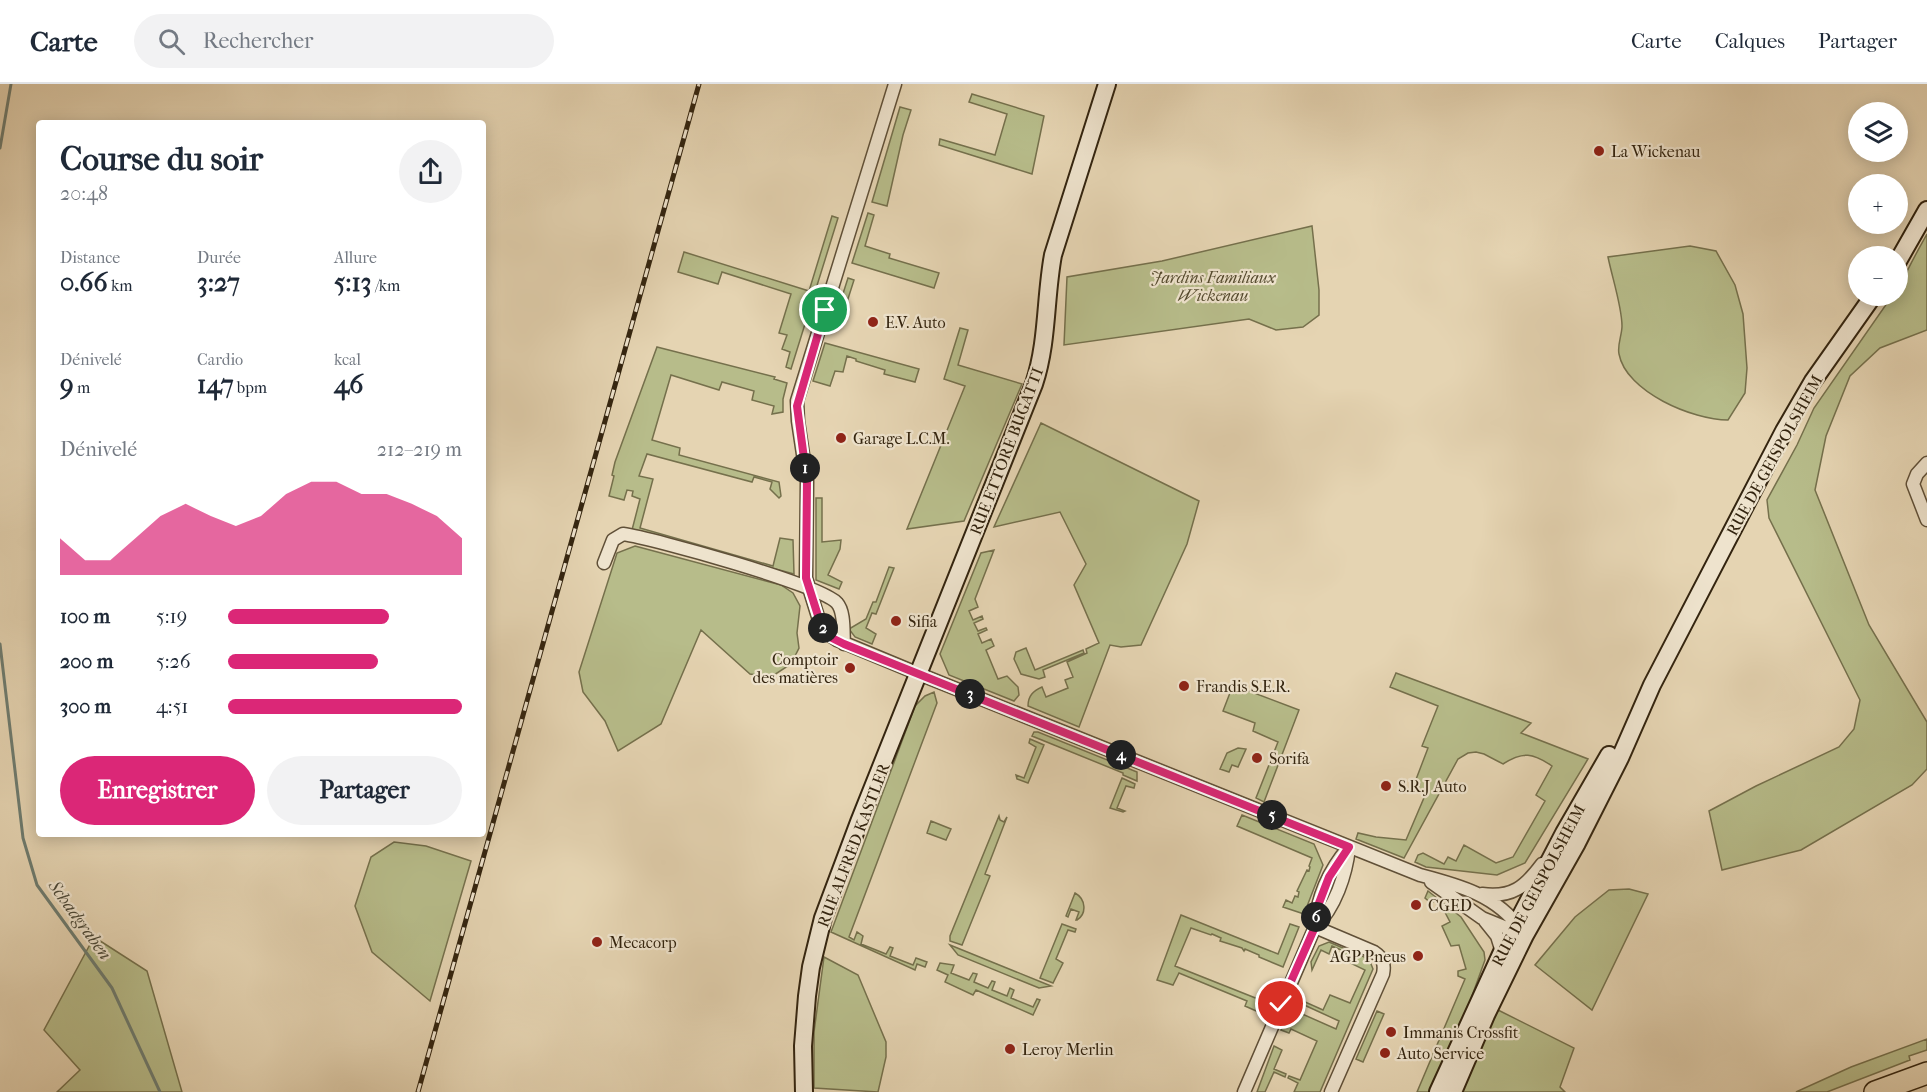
<!DOCTYPE html>
<html lang="fr">
<head>
<meta charset="utf-8">
<style>
	:root { --surface:#fff; --page:#f2f2f3; --text:#1f2937; --muted:#747a83; --line:#e0e1e3; --accent:#db2777 }
	body { margin:0; font-family:"IM FELL French Canon",serif; background:var(--page); color:var(--text); height:100vh; display:flex; flex-direction:column; font-size:22px; white-space:nowrap }
	* { box-sizing:border-box; margin:0 }
	p { font-size:20px; color:var(--muted) }
	.icon { flex:none; width:33px; height:33px; fill:none; stroke:currentColor; stroke-width:2; stroke-linecap:round; stroke-linejoin:round }
	.map { position:relative; flex:1; overflow:hidden }
	.side { position:absolute; left:36px; top:36px; width:450px; height:717px; display:flex; flex-direction:column; background:var(--surface); border-radius:6px; box-shadow:0 3px 15px #0003 }
	.side>* { flex:none }
	.controls { position:absolute; left:1848px; top:18px; display:grid; gap:12px }
	.controls a { display:grid; place-items:center; width:60px; height:60px; border-radius:50%; background:var(--surface); box-shadow:0 3px 15px #0003; font-size:30px }
	.pin { position:absolute; display:grid; place-items:center; width:51px; height:51px; color:#fff; margin:-26px; border:3px solid #fff; border-radius:50%; box-shadow:0 2px 6px #0007 }
	.km { position:absolute; width:30px; height:30px; margin:-15px; border-radius:50%; background:#222; color:#fff; font-size:16px; line-height:30px; text-align:center }
	.round { display:grid; place-items:center; flex:none; width:63px; height:63px; border-radius:32px; background:var(--page) }
	.summary { display:flex; align-items:center; justify-content:space-between; height:102px; padding:0 24px }
	h1 { font-size:33px; font-weight:700; line-height:45px }
	.metrics { display:grid; grid-template-columns:repeat(3,1fr); gap:9px; height:102px; padding:6px 24px }
	.metrics div { display:grid; align-content:center }
	.metrics b { font-size:26px; font-weight:700 }
	.metrics small { font-size:16px; font-weight:400 }
	.metrics p { font-size:16px }
	.chart { height:168px; padding:12px 24px }
	.chart p { display:flex; justify-content:space-between }
	.chart svg { width:100%; height:108px; margin-top:6px; fill:var(--accent); opacity:.7 }
	.primary-button { display:flex; gap:12px; margin-top:auto; padding:12px 24px }
	.primary-button a { flex:1; height:69px; border-radius:36px; background:var(--accent); color:#fff; font-size:24px; font-weight:700; line-height:69px; text-align:center }
	.primary-button a+a { background:var(--page); color:var(--text) }
	ul { padding:0 24px; list-style:none; font-size:20px }
	li { display:grid; grid-template-columns:96px 72px 1fr; align-items:center; height:45px }
	li i { height:15px; border-radius:8px; background:var(--accent) }
	header { display:flex; align-items:center; gap:36px; box-sizing:border-box; height:84px; padding:0 30px; background:var(--surface); border-bottom:2px solid var(--line) }
	header strong { font-size:28px }
	nav { display:flex; gap:33px; margin-inline-start:auto; font-size:21px }
	.search { width:420px; height:54px; background:var(--page); display:flex; align-items:center; gap:15px; box-sizing:border-box; padding:0 21px; border-radius:33px; color:var(--muted); font-size:22px }
	.map>svg:first-child { display:block }
</style>
</head>
<body>
<header>
<strong>Carte</strong>
<div class="search"><svg class="icon" aria-label="search" viewBox="0 0 24 24"><circle cx="10" cy="10" r="6"/><path d="M15 15l6 6"/></svg>Rechercher</div>
<nav><a>Carte</a><a>Calques</a><a>Partager</a></nav>
</header>
<div class="map">
<svg width="1927" height="1008" viewBox="0 0 1927 1008">
	<rect width="100%" height="100%" fill="#e5d4b2"/>
	<filter id="stains"><feTurbulence type="fractalNoise" baseFrequency=".00333" numOctaves="4"/><feColorMatrix values="0 0 0 0 .2 0 0 0 0 .09 0 0 0 0 .02 0 0 0 .5 -.17"/></filter>
	<radialGradient id="worn" r=".72"><stop offset=".6" stop-color="#630" stop-opacity="0"/><stop offset="1" stop-color="#630" stop-opacity=".3"/></radialGradient>
	<path fill="#b7bc8a" stroke="#75704c" stroke-width="1.5" d="M972,10l72,22 -12,58 -93,-29 1,-6 55,16 12,-41 -38,-12z
		M900,23l11,3 -8,25 -16,71 -15,-4z
		M868,129l6,2 -9,31 25,8 -1,4 50,15 -5,15 -82,-25z
		M832,132l6,2 -47,151 -5,-2 4,-15 -8,-3 5,-14 -8,-2 12,-39 -69,-22 -4,12 -40,-12 6,-20 125,39z
		M1312,142l7,64v25l-16,12 -27,3 -27,-11 -185,26 3,-68 95,-16z
		M1927,150v96l-47,18 -30,28 -24,60 -11,54 54,135 58,97v47l-15,16 -111,65 -79,20 -13,-59 47,-25 83,-39 15,-18 6,-29 -91,-182 -2,-18 30,-55 17,-37 78,-112h6c0,-12 22,-49 29,-62z
		M1690,162l26,5 19,34 8,29 4,54 -2,25 -17,27c-35,0 -102,-28 -109,-66 -2,-9 3,-19 3,-28 0,-19 -10,-49 -14,-69z
		M848,194l6,2 -15,47 -6,-2z
		M960,244l8,2 -10,35 64,19 -58,137 -57,8 58,-143 -21,-7z
		M825,259l94,26 -4,13 -31,-8 1,-4 -29,-9v-2l-9,-3 -4,16 -8,-1 -5,15 -17,-5z
		M657,263l118,30 -1,2 13,4 -4,16v13l-11,2 2,-8 -22,-6 2,-9 -32,-9 -3,8 -48,-15 -19,65 28,8 -1,7 100,27 2,14 -2,2 -9,-9 2,-7 -18,-5 -2,5 -105,-28 -8,22 14,3 -13,49 133,38 7,-28 13,2 1,34 -162,-44 8,-31 -8,-3 1,-5 -6,-1 -3,10 -15,-4 5,-20 -2,-1 3,-13z
		M1041,339l158,78 -12,43 -46,101 -20,2 -11,-2 -31,82 -51,-21c0,-10 5,-15 14,-19l4,10 22,-9 -3,-8 8,-3 -6,-15 20,-9 -1,-4 13,-6 -25,-58 12,-21 -26,-52 -66,15z
		M816,414h6v44l19,-2 -1,9 -12,26 14,7 -3,7 -23,-9z
		M635,462l146,39 12,8 7,13 -3,27 2,15 -8,16 -20,13 -21,-3 -49,-44 -40,94 -43,27 -13,-30 -22,-29 -4,-20 38,-119z
		M994,466l-19,49 3,8 -9,4 4,9 9,-4 1,3 -9,4 4,8 8,-3 1,2 -9,4 4,9 9,-4 3,7 -8,4 12,29 9,-3 11,11 1,8 -5,6 -65,-26 -9,-21 41,-101z
		M889,483l5,1 -18,46 -4,-1 -6,15 10,6 -4,10 -17,-7 -6,-8 17,-10 7,-17h3z
		M1026,564l9,22 48,-20 1,3 -41,17 2,7 -6,2 -18,-5 -7,-15 2,-7z
		M1396,589l135,50 -10,10 67,26 -63,104 -28,12 -71,-8 -11,-5 3,-7 5,-2 21,11 4,-7 8,4 8,-16 32,18 17,-6 32,-56 -9,-6 16,-29c-19,-13 -29,-15 -49,-2l-19,-10 -8,-2 -8,1 -10,6 -54,99 -48,-19 2,-6 18,4 30,3 20,-47 -8,-4 2,-5 -5,-2 13,-34 -6,-2 16,-40 -48,-19z
		M1233,601l66,25 -35,92 -8,-4 22,-56 -25,-11 2,-8 -32,-12z
		M934,608l3,11 -88,234 5,3 3,-8 6,4 -2,8 25,10 4,-7 3,1 -3,8 23,9 3,-7 11,4 -2,5 -8,-3 -2,6 -84,-38 84,-226 10,-10z
		M1034,648h4l99,40v9l-14,-6v-2l-91,-37z
		M1030,655l14,6 -16,38 -11,-4 -1,-4 8,3 12,-31 -7,-4z
		M1238,664l8,1 -8,18 -6,-2 -3,7 -9,-3 7,-16z
		M1122,694l13,6 -1,4 -8,-2 -9,22 8,3 -2,1 -13,-4z
		M1242,731l72,29 9,21 -19,49 -21,-7 3,-7 6,3 3,-7 3,1 1,-5 -2,-1 10,-21 2,1 1,-4 -1,-1 3,-8 -75,-32z
		M999,732l1,4 4,2 3,-5 -22,57 5,2 -28,69 -12,-4v-5z
		M931,737l20,8 -5,11 -19,-7z
		M394,758l32,4 45,15 -41,140 -58,-49 -17,-46 16,-49z
		M1629,805l19,5 -56,116 -57,-45 40,-48 34,-27z
		M1428,807l33,26 23,35 1,8 -21,58 -33,74h-14l48,-113 -7,-3v-5l8,-2 -7,-24 -8,1 -9,-20 8,-4 -12,-23 -7,4 -6,-5z
		M1075,809c11,6 12,21 2,27h-1l3,-8 -8,-3 -3,8 -2,-1z
		M1181,831l97,39 12,-30 9,3 -16,40 -24,-10v-2l-14,-6 -1,2 -2,-3 -22,-7 1,-3 -9,-4 -1,1 -20,-7 -16,38 93,37 -5,11 -18,-8 2,-5 -68,-28 -6,12 -16,-5z
		M1062,840l14,5 -1,3 -7,-2 -12,29 7,4 -10,20 -13,-5z
		M94,853l53,34 35,121h-125l23,-22 -36,-40z
		M1329,858l40,17 4,10 -53,123h-26l4,-9 -10,-5 1,-2 11,4 17,-39 -26,-12 -2,4 -8,-3 10,-21 45,20 3,-8 -37,-17 1,-3 20,9 7,-15 20,8 15,-33 -27,-13 3,-7 -9,-4 -3,8 -8,-4 -9,20 -1,-8 8,-16z
		M950,861l101,41 -12,2 -81,-33z
		M824,873l34,18 28,67v15l-8,35 -64,-4v-56z
		M940,879l14,2 -3,8 18,7 4,-7 4,1 -3,8 14,6 4,-7 3,1 -3,8 15,6 3,-8 4,2 -3,8 22,9 4,-8 3,1 -7,15 -57,-25 -3,5 -28,-13 3,-7 -11,-5z
		M1496,925l78,39 -14,39 5,5h-105z
		M1377,927l7,3 -21,48 -7,-3z
		M1927,955v11l-18,6 1,4 -83,32h-31l55,-25z
		M1274,962l8,4 -8,19 12,5 -1,3 -11,-5 -9,20h-8z"/>
	<g fill="none" stroke-linecap="round" stroke-linejoin="round">
		<path stroke="#6e7c70" stroke-width="3" d="M0,64l11,-64
			M0,560l23,194 14,47 75,103 48,104"/>
		<defs>
			<path id="minor" d="M895,0l-98,317 1,20 9,60 -1,97 13,42 9,14 9,6 82,34 501,201c38,10 77,20 101,55
				M1927,379l-10,11 -4,10 14,36
				M604,479l9,-23 10,-6c29,4 199,51 214,69 8,9 6,29 7,41
				M1431,798l51,36 37,15
				M1482,810c30,4 43,-7 60,-30
				M1485,837l12,15 5,16
				M1315,843l59,25c9,6 11,12 9,22l-52,118
				M1315,843c20,-19 31,-52 34,-79
				M1244,1008l71,-165c2,-30 15,-58 34,-80"/>
			<path id="secondary" d="M1898,177l29,-51
				M804,1008l-1,-46 4,-50 4,-29 12,-49 36,-96 175,-438c14,-42 11,-86 19,-129l54,-171
				M1438,1008l64,-140 62,-119 45,-78
				M1453,1008l33,-77 39,-80 52,-92 43,-85 32,-73 132,-254 29,-50 60,-85"/>
			<path id="trunk" d="M1875,1008l52,-19"/>
		</defs>
		<use href="#minor" stroke="#605038" stroke-width="15"/>
		<use href="#secondary" stroke="#33240f" stroke-width="20"/>
		<use href="#trunk" stroke="#33240f" stroke-width="24"/>
		<use href="#minor" stroke="#eee3cd" stroke-width="12"/>
		<use href="#secondary" stroke="#eee3cd" stroke-width="16"/>
		<use href="#trunk" stroke="#e5d4b2" stroke-width="21"/>
		<defs>
			<path id="rail" d="M418,1008l281,-1008"/>
		</defs>
		<use href="#rail" stroke="#33240f" stroke-width="5"/>
		<use href="#rail" stroke="#eee3cd" stroke-width="3" stroke-dasharray="9" stroke-linecap="butt"/>
	</g>
	<g fill="none" stroke-linecap="round" stroke-linejoin="round">
		<defs>
			<path id="route" d="M825,226l-28,96 10,75 -1,97 15,47 11,13 12,6 505,203 -20,30 -10,26 -4,24 -34,77"/>
		</defs>
		<use href="#route" stroke="#fff" stroke-width="12"/>
		<use href="#route" stroke="#db2777" stroke-width="8"/>
	</g>
	<g fill="#8f2418" stroke="#eee3cd" stroke-width="2">
		<circle cx="1599" cy="67" r="6"/>
		<circle cx="873" cy="238" r="6"/>
		<circle cx="841" cy="354" r="6"/>
		<circle cx="896" cy="537" r="6"/>
		<circle cx="850" cy="584" r="6"/>
		<circle cx="1184" cy="602" r="6"/>
		<circle cx="1257" cy="674" r="6"/>
		<circle cx="1386" cy="702" r="6"/>
		<circle cx="1416" cy="821" r="6"/>
		<circle cx="597" cy="858" r="6"/>
		<circle cx="1418" cy="872" r="6"/>
		<circle cx="1391" cy="948" r="6"/>
		<circle cx="1010" cy="965" r="6"/>
		<circle cx="1385" cy="969" r="6"/>
	</g>
	<g text-anchor="middle" stroke-width="4.5" stroke-linejoin="round" paint-order="stroke">
		<g font-size="16" fill="#33240f" stroke="#eee3cd" text-anchor="start">
			<text x="1611" y="73">La Wickenau</text>
			<text x="885" y="244">E.V. Auto</text>
			<text x="853" y="360">Garage L.C.M.</text>
			<text x="908" y="543">Sifia</text>
			<text x="838" y="581" text-anchor="end">Comptoir<tspan x="838" dy="18">des matières</tspan></text>
			<text x="1196" y="608">Frandis S.E.R.</text>
			<text x="1269" y="680">Sorifa</text>
			<text x="1398" y="708">S.R.J Auto</text>
			<text x="1428" y="827">CGED</text>
			<text x="609" y="864">Mecacorp</text>
			<text x="1406" y="878" text-anchor="end">AGP Pneus</text>
			<text x="1403" y="954">Immanis Crossfit</text>
			<text x="1022" y="971">Leroy Merlin</text>
			<text x="1397" y="975">Auto Service</text>
		</g>
		<g font-size="16" font-style="italic" fill="#544a2e" stroke="#eee3cd">
			<text x="1213" y="199">Jardins Familiaux<tspan x="1213" dy="18">Wickenau</tspan></text>
		</g>
		<g font-size="16" fill="#33240f" stroke="#eee3cd">
			<text transform="translate(1006 367) rotate(-69)" y="6">RUE ETTORE BUGATTI</text>
			<text transform="translate(1774 371) rotate(-61)" y="6">RUE DE GEISPOLSHEIM</text>
			<text transform="translate(853 761) rotate(-69)" y="6">RUE ALFRED KASTLER</text>
			<text transform="translate(1538 801) rotate(-62)" y="6">RUE DE GEISPOLSHEIM</text>
		</g>
		<g font-size="18" font-style="italic" fill="#4c4938" stroke="#eee3cd">
			<text transform="translate(80 836) rotate(54)" y="6">Schadgraben</text>
		</g>
	</g>
	<rect width="100%" height="100%" filter="url(#stains)"/>
	<rect width="100%" height="100%" fill="url(#worn)"/>
</svg>
<div class="controls">
<a><svg class="icon" aria-label="layers" viewBox="0 0 24 24"><path d="M12 4l9 5-9 5-9-5zM3 14l9 5 9-5"/></svg></a>
<a>+</a>
<a>−</a>
</div>
<div class="pin" style="left:825px;top:226px;background:#1e9e55"><svg class="icon" aria-label="arrive" viewBox="0 0 24 24"><path d="M6 21V4h12l-3 4 3 4H6"/></svg></div>
<div class="pin" style="left:1281px;top:920px;background:#d93025"><svg class="icon" aria-label="check" viewBox="0 0 24 24"><path d="M5 12l5 5 9-10"/></svg></div>
<b class="km" style="left:805px;top:384px">1</b>
<b class="km" style="left:823px;top:544px">2</b>
<b class="km" style="left:970px;top:610px">3</b>
<b class="km" style="left:1121px;top:671px">4</b>
<b class="km" style="left:1272px;top:731px">5</b>
<b class="km" style="left:1316px;top:833px">6</b>
<section class="side">
<div class="summary"><div><h1>Course du soir</h1><p>20:48</p></div><a class="round"><svg class="icon" aria-label="share" viewBox="0 0 24 24"><path d="M12 15V3M7 8l5-5 5 5M5 13v7h14v-7"/></svg></a></div>
<div class="metrics">
<div><p>Distance</p><b>0.66<small> km</small></b></div>
<div><p>Durée</p><b>3:27</b></div>
<div><p>Allure</p><b>5:13<small> /km</small></b></div>
</div>
<div class="metrics">
<div><p>Dénivelé</p><b>9<small> m</small></b></div>
<div><p>Cardio</p><b>147<small> bpm</small></b></div>
<div><p>kcal</p><b>46</b></div>
</div>
<div class="chart"><p><span>Dénivelé</span>212–219 m</p>
<svg viewBox="0 0 160 44" preserveAspectRatio="none"><path d="M0 44V29L10 38L20 38L30 29L40 20L50 15L60 20L70 24L80 20L90 11L100 6L110 6L120 11L130 11L140 15L150 20L160 29V44z"/></svg>
</div>
<ul>
<li><b>100 m</b>5:19<i style="width:69%"></i></li>
<li><b>200 m</b>5:26<i style="width:64%"></i></li>
<li><b>300 m</b>4:51<i style="width:100%"></i></li>
</ul>
<div class="primary-button"><a>Enregistrer</a><a>Partager</a></div>
</section>
</div>
</body>
</html>
